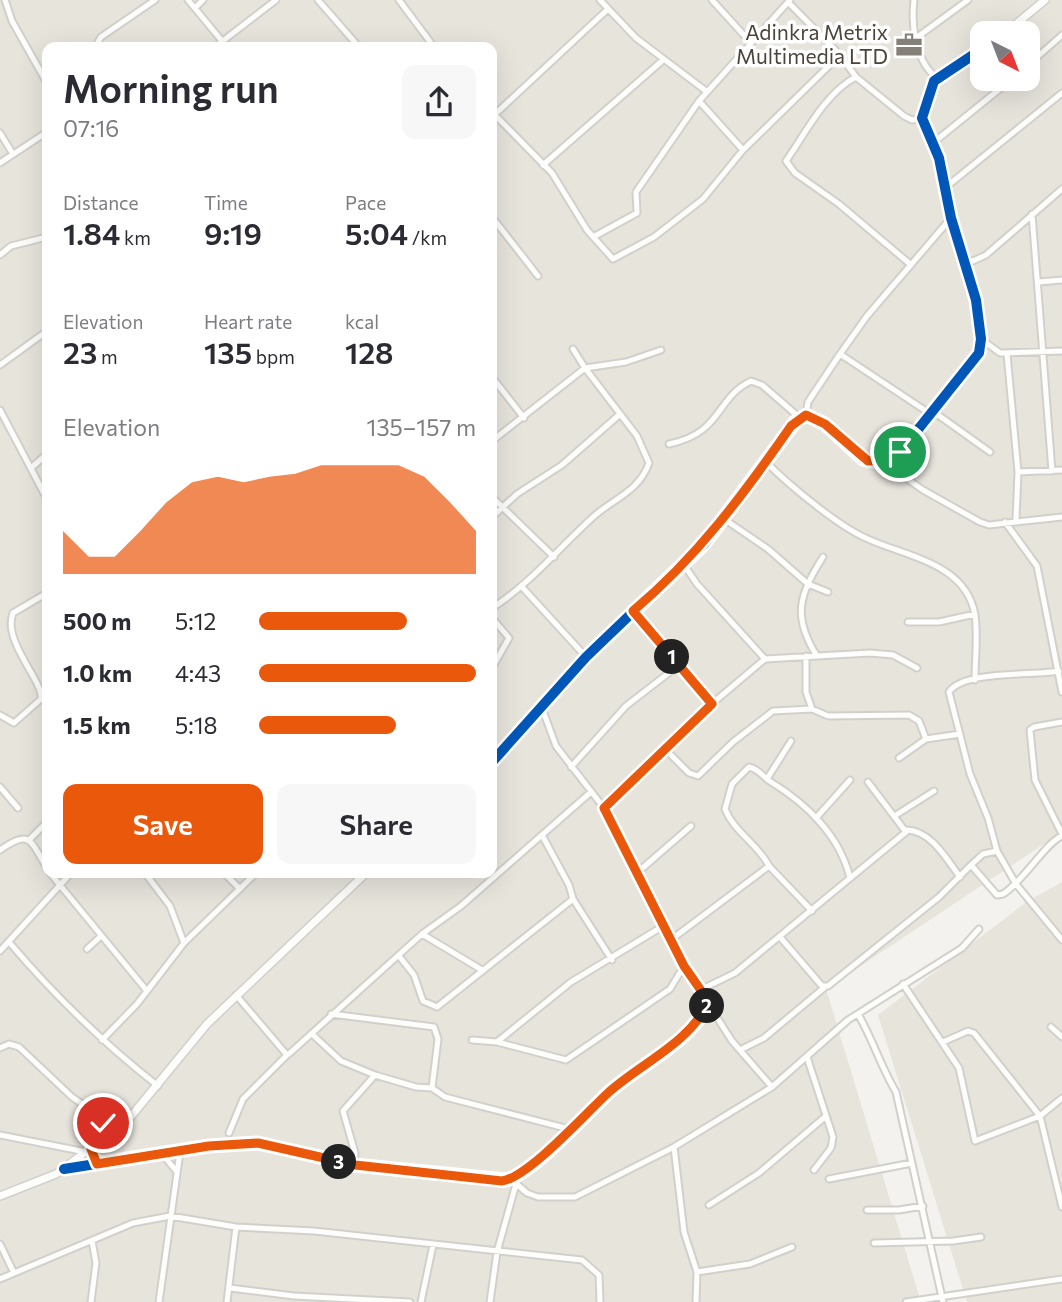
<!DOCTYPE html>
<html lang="en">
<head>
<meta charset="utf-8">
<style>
	:root { --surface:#fff; --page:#f7f7f7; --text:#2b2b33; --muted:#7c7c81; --accent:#ea580c }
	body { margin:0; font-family:Commissioner,sans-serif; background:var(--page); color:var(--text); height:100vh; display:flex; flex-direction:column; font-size:26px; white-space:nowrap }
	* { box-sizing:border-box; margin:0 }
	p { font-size:23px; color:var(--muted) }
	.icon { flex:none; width:38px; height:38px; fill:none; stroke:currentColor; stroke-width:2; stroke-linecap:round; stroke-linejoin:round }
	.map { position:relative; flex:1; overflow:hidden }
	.details { position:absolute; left:42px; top:42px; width:455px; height:836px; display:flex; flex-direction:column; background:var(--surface); border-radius:14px; box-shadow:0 7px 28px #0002 }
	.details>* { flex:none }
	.needle { width:46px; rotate:138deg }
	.tools { position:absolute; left:970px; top:21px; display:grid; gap:14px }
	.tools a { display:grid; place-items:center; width:70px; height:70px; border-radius:14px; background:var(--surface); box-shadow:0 7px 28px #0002; font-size:35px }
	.pin { position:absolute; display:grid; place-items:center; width:60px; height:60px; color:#fff; margin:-30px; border:4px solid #fff; border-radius:50%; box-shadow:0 2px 7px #0007 }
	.km { position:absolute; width:35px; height:35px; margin:-18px; border-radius:50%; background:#222; color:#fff; font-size:19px; line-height:35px; text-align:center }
	.round { display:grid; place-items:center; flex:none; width:74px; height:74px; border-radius:14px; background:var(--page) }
	.headline { display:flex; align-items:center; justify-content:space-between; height:119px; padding:0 21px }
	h1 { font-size:38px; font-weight:600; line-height:52px }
	.metrics { display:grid; grid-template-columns:repeat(3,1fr); gap:10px; height:119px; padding:7px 21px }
	.metrics div { display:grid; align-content:center }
	.metrics b { font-size:30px; font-weight:600 }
	.metrics small { font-size:19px; font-weight:400 }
	.metrics p { font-size:19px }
	.chart { height:196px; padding:14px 21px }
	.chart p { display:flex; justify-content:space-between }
	.chart svg { width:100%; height:126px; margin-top:7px; fill:var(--accent); opacity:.7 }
	.button { display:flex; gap:14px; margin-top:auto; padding:14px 21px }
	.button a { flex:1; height:80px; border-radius:14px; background:var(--accent); color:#fff; font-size:28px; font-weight:600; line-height:80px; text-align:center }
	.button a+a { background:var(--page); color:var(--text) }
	ul { padding:0 21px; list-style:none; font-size:23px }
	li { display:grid; grid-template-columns:112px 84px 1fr; align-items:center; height:52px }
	li i { height:18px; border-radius:9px; background:var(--accent) }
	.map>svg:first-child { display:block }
</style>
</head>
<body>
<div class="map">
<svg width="1062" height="1302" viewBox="0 0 1062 1302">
	<rect width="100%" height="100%" fill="#f4f2ee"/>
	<path fill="#e7e4dc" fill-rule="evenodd" d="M0,0h1062v832l-236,157 95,313h-921zM982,33h45v46h-45zM47,47h445v826h-445z
		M1062,882v420h-95l-89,-287 150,-114z"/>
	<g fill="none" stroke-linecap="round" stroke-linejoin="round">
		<defs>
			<path id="minor" d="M5,0l7,21 35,62
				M188,0l34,41
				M318,0l41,47
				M399,0l35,47
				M600,0l36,38 70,53
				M712,0l39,43
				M914,0c-3,26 1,61 23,78
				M788,2l52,53 16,22 48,39 8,4 10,-2
				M195,8l8,-8
				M916,38l52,-38
				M101,47l-3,-5 3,-5 54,-37
				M215,47l61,-47
				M1027,66l35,-31
				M856,77c-30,15 -51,57 -70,84l9,12 44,31 71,60
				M699,101l44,49
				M492,112l60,61 35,57 26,29 41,-22 49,-38 40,-49 97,-95
				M492,117l116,-108
				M0,133l13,21
				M933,143l79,-64
				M0,163l47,-31
				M543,165l120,-105
				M946,187l116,-94
				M1032,214l20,257
				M492,217l46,59
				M595,236l42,-23 -1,-21 63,-91 91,-101
				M0,255l11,-9 36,-9
				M964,260l9,1 13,-6 76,-66
				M1039,282l23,-2
				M981,339l19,14 62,-2
				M573,349l12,19 41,-6 35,-12
				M1007,354l11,118 -2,47
				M0,365l47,-34
				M492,377l32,41
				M0,410l47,89
				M931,410l59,42
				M929,413l-89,-59 27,-38 84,-98
				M806,415l2,-13 32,-48
				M492,441l93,-73 52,68 12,27c-10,29 -37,36 -57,55 -34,31 -61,65 -100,90
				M669,444c54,-11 46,-46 82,-63l11,4 38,33
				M766,462c23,23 73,65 102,77 39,18 98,24 107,76 3,21 0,44 0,65
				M883,462l40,28 57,32 9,3 73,-8
				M31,468l16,-14
				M1018,472l44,-2
				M492,497l62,60
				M492,517l25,-23 45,-29 57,-50
				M724,519l44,30 40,35 20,8
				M1005,522l32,44 25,126
				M684,565l13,19 68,75
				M523,588l63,69
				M633,611l79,93
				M492,618l17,20 -17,30
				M908,622h31l36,-8
				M806,656v36l6,17 16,7 81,-1 10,6 7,18
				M817,656c-25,-39 -18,-62 6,-99
				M1059,671c-24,5 -96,-1 -110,21l21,82 18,44 9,33 19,33 46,56
				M542,708l14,38 48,62 80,158 48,75 40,46
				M0,715l14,8 27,-24c3,-18 -39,-57 -28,-86l34,-20
				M1062,722l-28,5 -4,3 5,50 27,54
				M664,748l25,25 9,3 35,-34 40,-31 39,-2
				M899,758l27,-19 34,-5
				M571,767l55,-61 53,-41
				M767,779l24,-38
				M0,787l18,21
				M604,808l97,-95 64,-54 105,-6 23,2 24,13
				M896,815l38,-24
				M816,818l34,-38
				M907,830c24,1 39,28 53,47
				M30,839l17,-17
				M0,850c31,-22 30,-9 47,18
				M971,865l12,-11 14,-3
				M769,866l43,45
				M638,872l53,-46
				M50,873l97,118
				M145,873l25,33 14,37
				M224,873l16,16
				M573,899l39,61
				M422,934l60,36
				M780,937l42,49h6l111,-89 32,-32 26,30 6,-1c20,-12 44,-53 59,-58
				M672,939l97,-73c-11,-22 -35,-34 -44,-57l7,-25 17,-17c10,2 14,10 22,15 36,22 69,54 79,96
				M9,942c45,53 94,101 149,144
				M87,949l14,-13
				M0,951l71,-78
				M399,956l15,19 9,26 14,6 136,-108 -4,-14 -27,-50
				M903,984l56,84 16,73 65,-25 22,-18
				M700,990l35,-17 171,-141 -38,-50
				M236,995l51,60 3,-2 132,-119 39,-28 130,-114
				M331,1014l103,13 4,12 -6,49
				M858,1014c15,26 23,53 38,78l47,210
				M1051,1027l11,10
				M312,1034l29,27 34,14
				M102,1040l35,-36 47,-61 72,-70
				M472,1040l25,2 69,18 104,-71 14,-23
				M497,1042l74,-60 94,-57
				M943,1042l25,-11 6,2 66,83 22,91
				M0,1048l9,-4 10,3 53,50 16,11 23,26
				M740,1050l24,-12 61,-51
				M807,1057l26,80 -2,11 -17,22
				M229,1133l14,-34 44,-44
				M0,1135l86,17
				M674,1147l10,85 13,40 -1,30
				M163,1155l14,17
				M354,1165l1,-12 -12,-42 32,-36 41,12 16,1 13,9 124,32
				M64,1169l145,-23 49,-3 96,22 152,15c27,-7 80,-66 103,-88 33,-29 80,-48 100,-90
				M511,1179l16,14 11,4h37l99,-50 98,-60 76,-67 114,-72 17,-19
				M829,1179l83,-16
				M709,1205l50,-32 67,-57
				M867,1210h32l24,-4
				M874,1243l79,-2 28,-4
				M0,1244l14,29
				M697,1272l53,-8 42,-17
				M0,1279l133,-56 37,-7 66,11 78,4 268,29 17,15 1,27
				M230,1288l64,8 116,6
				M91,1302l5,-39 -4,-22
				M159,1302l21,-150
				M227,1302l9,-75
				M421,1302l12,-57
				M490,1302l7,-50 19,-68
				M906,1302l156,-23"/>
			<path id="tertiary" d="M1005,33l40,-33
				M492,762l94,-105 118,-113 91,-122 11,-7 19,9 38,35 14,3 12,-2 15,-13 75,-94 2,-14 -5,-39 -25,-82 -12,-60 -17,-40 12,-37 48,-32
				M0,1196l56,-22 72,-54 79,-96 159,-151"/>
		</defs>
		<use href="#minor" stroke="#d2d0cb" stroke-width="9"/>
		<use href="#tertiary" stroke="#d2d0cb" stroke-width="10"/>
		<use href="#minor" stroke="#fdfdfc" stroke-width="5"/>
		<use href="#tertiary" stroke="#fdfdfc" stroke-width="7"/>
		<defs>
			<path id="cycleway" d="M492,762l94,-105 118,-113 91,-122 11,-7 19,9 38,35 14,3 12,-2 15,-13 75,-94 2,-14 -5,-39 -25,-82 -12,-60 -17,-40 12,-37 48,-32
				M64,1169l145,-23 49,-3 96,22 152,15c27,-7 80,-66 103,-88 33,-29 80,-48 100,-90"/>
		</defs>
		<use href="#cycleway" stroke="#fff" stroke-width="15"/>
		<use href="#cycleway" stroke="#0057b8" stroke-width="10"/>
	</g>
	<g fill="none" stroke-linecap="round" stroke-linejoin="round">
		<defs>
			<path id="route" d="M103,1123l8,11 -20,15 6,15 112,-18 49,-3 97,22 147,16c27,-4 84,-68 107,-89 34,-30 79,-48 100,-90l-25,-36 -80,-158 108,-104 -79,-93c64,-54 111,-117 158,-185l15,-11 19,9 43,37 21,-1 11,-8"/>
		</defs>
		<use href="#route" stroke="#fff" stroke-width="14"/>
		<use href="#route" stroke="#ea580c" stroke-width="9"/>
	</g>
	<defs>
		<symbol id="office-bare" viewBox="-9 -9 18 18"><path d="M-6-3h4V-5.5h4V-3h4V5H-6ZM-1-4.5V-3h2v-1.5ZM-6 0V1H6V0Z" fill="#868178" stroke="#fff" stroke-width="2.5" paint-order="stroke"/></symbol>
	</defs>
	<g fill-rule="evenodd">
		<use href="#office-bare" x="890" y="26" width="38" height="38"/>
	</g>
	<g text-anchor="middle" stroke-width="7" stroke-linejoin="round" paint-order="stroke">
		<g font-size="21" fill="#4b4439" stroke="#fff" text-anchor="end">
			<text x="888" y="40">Adinkra Metrix<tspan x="888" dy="24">Multimedia LTD</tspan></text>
		</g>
	</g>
</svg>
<div class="tools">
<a><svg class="needle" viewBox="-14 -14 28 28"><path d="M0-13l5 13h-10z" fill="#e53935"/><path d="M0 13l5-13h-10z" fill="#7c7c81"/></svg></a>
</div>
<div class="pin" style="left:900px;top:452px;background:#1e9e55"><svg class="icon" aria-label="arrive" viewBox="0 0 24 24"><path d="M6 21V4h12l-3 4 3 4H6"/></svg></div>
<div class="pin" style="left:103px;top:1123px;background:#d93025"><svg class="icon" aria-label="check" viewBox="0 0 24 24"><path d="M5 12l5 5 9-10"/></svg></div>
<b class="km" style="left:672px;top:657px">1</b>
<b class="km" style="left:707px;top:1006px">2</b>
<b class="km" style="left:339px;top:1162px">3</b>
<section class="details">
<div class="headline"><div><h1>Morning run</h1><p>07:16</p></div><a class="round"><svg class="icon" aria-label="share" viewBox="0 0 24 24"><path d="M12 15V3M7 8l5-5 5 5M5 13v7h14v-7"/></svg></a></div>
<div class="metrics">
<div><p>Distance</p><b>1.84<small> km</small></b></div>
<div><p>Time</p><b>9:19</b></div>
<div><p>Pace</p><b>5:04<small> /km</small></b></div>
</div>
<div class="metrics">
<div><p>Elevation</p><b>23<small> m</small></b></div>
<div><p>Heart rate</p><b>135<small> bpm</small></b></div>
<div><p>kcal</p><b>128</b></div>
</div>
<div class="chart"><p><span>Elevation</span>135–157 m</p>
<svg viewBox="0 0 160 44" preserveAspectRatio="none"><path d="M0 44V29L10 38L20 38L30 29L40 19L50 12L60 10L70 12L80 10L90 9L100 6L110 6L120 6L130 6L140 10L150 19L160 29V44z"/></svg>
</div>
<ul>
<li><b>500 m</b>5:12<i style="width:68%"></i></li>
<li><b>1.0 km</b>4:43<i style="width:100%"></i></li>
<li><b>1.5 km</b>5:18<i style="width:63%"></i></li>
</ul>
<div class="button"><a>Save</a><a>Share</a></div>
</section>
</div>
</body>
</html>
